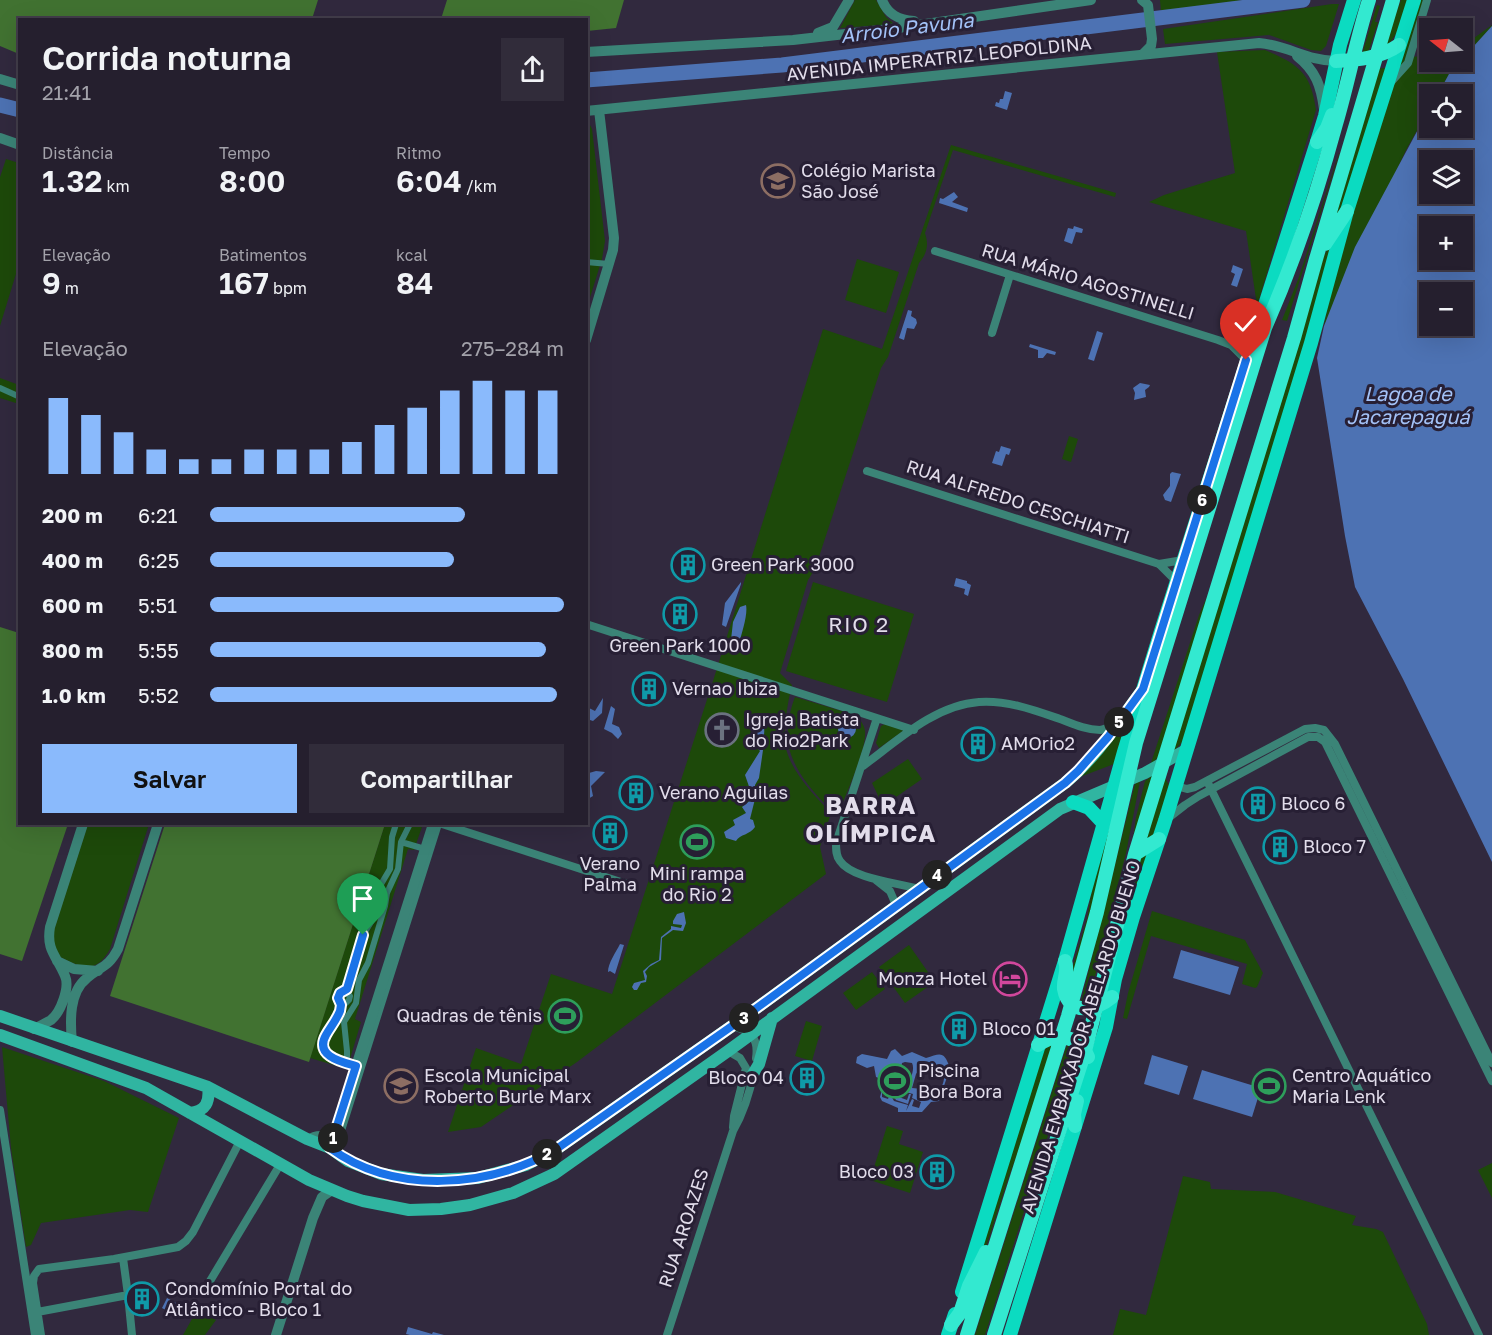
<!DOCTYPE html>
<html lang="pt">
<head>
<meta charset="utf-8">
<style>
	:root { --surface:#251f2e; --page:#312c3a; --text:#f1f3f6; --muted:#a3a2aa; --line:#423d4a; --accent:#8abafc }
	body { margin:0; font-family:"Golos Text",sans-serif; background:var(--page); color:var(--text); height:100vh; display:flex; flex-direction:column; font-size:22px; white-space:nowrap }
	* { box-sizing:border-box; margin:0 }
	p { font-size:20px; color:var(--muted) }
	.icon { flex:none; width:33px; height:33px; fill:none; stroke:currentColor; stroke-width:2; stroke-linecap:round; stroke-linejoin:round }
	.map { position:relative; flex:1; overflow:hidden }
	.panel { position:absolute; left:18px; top:18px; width:570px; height:807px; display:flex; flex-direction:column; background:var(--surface); border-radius:0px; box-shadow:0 6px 24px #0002,0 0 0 2px var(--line) }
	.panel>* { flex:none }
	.needle { width:39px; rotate:287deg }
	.buttons { position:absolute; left:1419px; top:18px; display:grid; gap:12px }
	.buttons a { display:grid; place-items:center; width:54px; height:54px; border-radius:0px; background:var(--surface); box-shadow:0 6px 24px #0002,0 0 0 2px var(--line); font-size:30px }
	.pin { position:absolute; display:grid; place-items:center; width:51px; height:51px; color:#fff; margin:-62px -26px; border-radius:50% 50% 50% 0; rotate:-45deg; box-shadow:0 0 6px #0007 }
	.pin .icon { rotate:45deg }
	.km { position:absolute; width:30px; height:30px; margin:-15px; border-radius:50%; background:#222; color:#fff; font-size:16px; line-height:30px; text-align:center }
	.round { display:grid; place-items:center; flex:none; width:63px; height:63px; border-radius:0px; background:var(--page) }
	.overview { display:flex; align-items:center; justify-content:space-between; height:102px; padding:0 24px }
	h1 { font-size:33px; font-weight:600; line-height:45px }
	.metrics { display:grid; grid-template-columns:repeat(3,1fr); gap:9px; height:102px; padding:6px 24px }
	.metrics div { display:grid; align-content:center }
	.metrics b { font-size:30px; font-weight:600 }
	.metrics small { font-size:16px; font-weight:400 }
	.metrics p { font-size:16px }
	.chart { height:168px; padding:12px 24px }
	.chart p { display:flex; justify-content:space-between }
	.chart svg { width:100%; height:108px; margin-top:6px; stroke:var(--accent); stroke-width:6 }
	.primary-button { display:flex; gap:12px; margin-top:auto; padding:12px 24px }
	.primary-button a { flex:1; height:69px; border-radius:0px; background:var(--accent); color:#111; font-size:24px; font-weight:600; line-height:69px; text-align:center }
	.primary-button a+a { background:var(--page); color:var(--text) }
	ul { padding:0 24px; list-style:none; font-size:20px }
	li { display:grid; grid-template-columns:96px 72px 1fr; align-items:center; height:45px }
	li i { height:15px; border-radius:8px; background:var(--accent) }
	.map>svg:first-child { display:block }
</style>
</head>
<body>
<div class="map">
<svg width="1492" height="1335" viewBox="0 0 1492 1335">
	<rect width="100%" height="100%" fill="#31293e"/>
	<path fill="#1d490a" d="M855,0h21l10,17 8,7 -54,4z
		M1160,0h84l-83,11z
		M1401,0h7c-6,19 -9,36 -25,49z
		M1419,0h5l-18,57 23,-1 1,6h30l-11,12 -11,20h-8l-1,15 -23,41 -82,176 9,-49z
		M1332,4h7l-13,42 -5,5 -10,-1 -42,-15 -104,9 -2,-15z
		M1377,5l3,1 -5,16h3l-10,31 -6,1z
		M1492,25v1l-29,32v-12z
		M1265,50c33,14 46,22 51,60l-59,196 -11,-75 -97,-29 15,-7 71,-22 -18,-121z
		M1384,68l3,1 -40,128 -18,35 48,-163z
		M587,119l5,10 13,112 -3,18 -15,48z
		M951,145l165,48 -1,4 -162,-47 -28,83c4,12 2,21 -6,30l-31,94 -7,11 -66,201 -7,11 -28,93 12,12c-4,16 -10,48 -6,64 7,25 28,46 45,64l-11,34 6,27 -249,188 -96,65 -33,5 28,-84 45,16 30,-90 61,20 101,-313 110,-352 59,20z
		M1339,153v2l-52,166 -5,-1 17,-43z
		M6,159l13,4v101l-19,62v-149z
		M1332,240l-24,102 -125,399 -10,11 143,-480z
		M857,259l42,13 -13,41 -41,-13z
		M0,378l19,7v19l-19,-6z
		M1069,436l9,3 -7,23 -9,-3z
		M813,582l101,32 -27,88 -101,-31z
		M1210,590l-52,167 -8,9 49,-151z
		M795,697l60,18c5,4 9,9 10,16 2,19 -20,64 -27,84 -19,-14 -45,-45 -49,-68 -3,-16 0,-35 6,-50z
		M1130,711l-16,53 -42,16z
		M885,724l17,5 1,2 -24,17 -3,-5 5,-17z
		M908,759l14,20 -39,27 -11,-23z
		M1163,774l6,11 -14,49 -12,8z
		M1153,775l-21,73 4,-31 9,-36z
		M1140,781l-14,72 -38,151 -7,-2 54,-218z
		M1118,793l-27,123 -21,69 -1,-6 18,-60 6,-35z
		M88,824h61l-39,125c-15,27 -29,18 -52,7l-6,-20z
		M385,824h38l-9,26 -6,-1 -53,170 6,3 -14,47 -37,-11z
		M1149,850l-43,142 33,-132z
		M1152,911l93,29 18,33 -6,14 -2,1 -13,-4 5,-20 -96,-28 -24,83 -4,-1 5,-25z
		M909,945l26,37 -30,21 -26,-36z
		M872,972l13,17 -29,21 -13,-17z
		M806,1021l16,5 -10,35 -17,-5z
		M1052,1044l-16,60 -27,72 -23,71 -13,26 67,-216 5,-8z
		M1069,1044l6,6 -90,285h-10l91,-287z
		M2,1047l102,34 75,37 -31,94 -18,-2 -89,13 -10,22 -5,2 -15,-99z
		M887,1126l16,5 -4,13 24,8 -13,41 -40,-13z
		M1492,1163v35l-14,-28z
		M1183,1176l27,6 1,7 64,3 81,24 -4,9 24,4 7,3 44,92 2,11h-316l7,-26 26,6z
		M197,1310l19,10 -11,15h-22z"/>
	<path fill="#417231" d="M0,0h318l-6,19 -292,1 -1,34 -19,-8z
		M447,0h177l-8,28 -29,3 -1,-11 -145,-1z
		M0,627l19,6 1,191h48l-46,137 -22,-7z
		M165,824h220l-76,238 -199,-66z"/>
	<path fill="#4d72b3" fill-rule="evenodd" d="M1492,26v836l-89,-183 -48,-92 -10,-51 -28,-178 7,-32 31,-79 74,-138 1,19h32v-34h-24l11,-20 11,-12h2l1,-4zM1430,160h32v34h-32zM1430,226h32v34h-32zM1430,292h32v34h-32z
		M1005,91l7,2 -5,17 -12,-4 1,-4 3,1 1,-4h3z
		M954,192l4,5 -6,5 16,6 -1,4 -28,-9 1,-5 3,1z
		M1074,226l9,3 -1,4 -6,-1 -4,12 -8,-3 4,-13 5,1z
		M1233,265l10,4 -6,18 -6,-2 4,-11 -4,-2z
		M908,310l4,1 -1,5 5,3 1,4 -3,6 -7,-1 -3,12 -5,-2z
		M1097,331l6,2 -9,28 -6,-2z
		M1030,344l26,8 -1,3 -8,-2 -4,5h-5v-8l-9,-3z
		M1140,383l10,2 -1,2 -4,3 1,7 -12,3 1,-7 -2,-5z
		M1001,446l10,3 -2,6 -3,-1 -4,12 -10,-3 4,-12 3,1z
		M1172,472l9,2 -10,28 -6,-2 -2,-5 7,-9v-12z
		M956,578l11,3v2l4,2 -3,11 -4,-2 1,-5 -11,-3z
		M741,582v2l-15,43 -4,-2 3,-22z
		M746,605c2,9 -4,28 -7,38l-3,1 -5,-4 2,-18 7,-15z
		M603,698l-1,15 -9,8 -6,-2v-12l8,4z
		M611,706l4,3 -3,15 7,3 3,7 -4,5 -6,-6 -8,-4z
		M838 729a9 9 0 1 1 18 0a9 9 0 1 1-18 0Z
		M756,725l8,2c1,9 -1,12 -5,20l4,3 -4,28 -4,7v14l-5,20 3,1 2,7c-5,8 -15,7 -19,14l-10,-3 -2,-6 11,-7 -2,-5 13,-7 -4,-6 11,-9 -8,-23 15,-24 -5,-6 7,-6 -9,-8z
		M596,771l9,1 -14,14 2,10 -5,3 -1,-20 2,-6z
		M684,912l2,11 -3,8 -10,-1 -11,8 -1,22 -12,7 -4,5 2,4 -1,6 -5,1 -4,7h-3l-2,-3 2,-4 11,-3 -2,-9 8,-7 8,-4 2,-23 10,-8v-3l10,2 1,-3 -9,-1v-3l4,-7z
		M620,944l4,1 -9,29 -5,-3 -2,1c0,-9 8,-20 12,-28z
		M1181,950l58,17 -9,28 -57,-17z
		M895,1049l7,7 10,-4 14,6c15,-5 18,-7 24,10l6,3 -1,2 -6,-2 -10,30 -8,1 -9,10h-24v-4l-16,-7 -2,-4 2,-7 6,-4 6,1 1,-3 -19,-7 -2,-11 -7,2 -11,-5 1,-6 5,-3 25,5 4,-8zM905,1062l7,1c3,6 -1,17 -6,22l-3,-3 3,-8 -5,-6 1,-5zM919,1070l11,3 7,-3 7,4c1,8 -3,18 -12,19l-10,-4 -10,-1 4,-14z
		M1152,1055l36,11 -9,29 -35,-11z
		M1202,1070l59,18 -9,29 -59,-18z
		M167,1298l11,6 -5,10 -11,-6z
		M408,1327l24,7 1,-2 11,3h-34l-4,-1z"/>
	<path fill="#31293e" d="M882,1089l9,3 5,8 12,4 3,-10h-2l-2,6 -11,-4 2,-6 15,4 -1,4 9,4 -2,6 -7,-2 2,-6 -2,-1 -6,12 2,-6 -14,-4 -4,-7 -2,5 -6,-2z"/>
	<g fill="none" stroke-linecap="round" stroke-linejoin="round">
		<path stroke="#4d72b3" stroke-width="15" d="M586,80l196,-15 521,-65
			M0,105l20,5"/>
		<path stroke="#3b8477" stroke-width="6" d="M586,262l23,2
			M0,388l20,9
			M401,842l24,7
			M341,1002l5,1 3,-3 1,-4 -6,-5
			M344,1063l3,-5v-7l-3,-29 12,-19 3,-23 9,-17 17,-57 2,-13 11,-24 3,-27 9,-18
			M356,1067c-14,-5 -41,-11 -30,-32 4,-8 11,-15 15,-24v-6l-3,-7 2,-5 7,-4 16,-54 12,-19v-18l2,-7 13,-22 2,-32 4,-13
			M308,1138c8,-7 23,-3 32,-1l99,-313"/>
		<path stroke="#3b8477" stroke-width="8" d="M1390,83l18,-20 19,-63
			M935,251l283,89 13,5 15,15
			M992,333l18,-58
			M867,471l292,93 17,17
			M1159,564l24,-4
			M586,624l328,106
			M877,718l-41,125c0,7 0,13 4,18 12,18 59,22 79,28
			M863,766c34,-25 72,-61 116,-64 28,-2 55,8 81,17 13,5 26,11 40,11 6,-1 12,-4 17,-6
			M1207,781l272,554
			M1176,786l11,3 8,-2 110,-58 10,-1 9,2 11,14 157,319
			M1167,819l18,-14 14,-9 109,-59h10l7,5 167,339
			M442,824l188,61
			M876,880l14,11 6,14
			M732,1026c19,5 27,12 24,32
			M728,1051l12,7 6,10 -12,48 -1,11
			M0,1110l35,225
			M204,1291l77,-128
			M128,1295l4,40
			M32,1313l96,-18 -5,-37
			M41,1335l-8,-52 1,-7 5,-7 75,-10 64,-12 8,-6 7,-9 47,-91
			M667,1335l66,-204c11,-19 17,-39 21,-60"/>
		<path stroke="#3b8477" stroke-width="10" d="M882,0c6,15 17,20 32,21
			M1142,0l6,5 4,34 -1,7 -8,8
			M818,33l15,-6 16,-27
			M586,52l207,-12 105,-12 193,-28
			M1297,56c19,15 24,30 27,53
			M0,79l20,6
			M586,111l673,-68c27,2 49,18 77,18
			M0,138l20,7
			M586,340l27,-90 1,-12 -15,-128
			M57,961l17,8 24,2
			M34,1029c6,-3 12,-6 17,-9 10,-8 19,-33 14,-44 -8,-20 -19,-25 -15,-49l33,-103
			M72,1042c-2,-21 -3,-50 15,-64 14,-12 21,-10 31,-29l40,-125
			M330,1148l103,-324
			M276,1335l37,-117 9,-21 10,-7"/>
		<path stroke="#30b5a1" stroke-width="12" d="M0,1016l208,71 99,52 23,9 18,13 33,13 42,6 55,-2 48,-13 29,-15 177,-124 333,-243c30,-24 53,-60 75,-90
			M0,1035l146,53 163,92 38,16 16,5 46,9 32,-1 29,-4 43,-12 41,-19 174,-123 332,-242 85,-36 41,-23
			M753,1074l6,-10 13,-46
			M190,1113c16,-2 20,-11 18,-26"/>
		<path stroke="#0bdbc1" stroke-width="14" d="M1073,802l16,6 15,16
			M962,1292l103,-331 59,-209 37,-121 156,-489 8,-26 15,-71 14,-45
			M948,1335l7,-21
			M1010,1335l96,-308 9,-48 18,-62 32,-96 146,-478 36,-132 67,-211"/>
		<path stroke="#33e9d0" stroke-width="14" d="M1336,61c23,-1 44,-3 63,-16
			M1317,142l10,-14 5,-13
			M1325,244l22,-33
			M1135,854l24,-15
			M1065,961c4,10 -2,17 -1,28 5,28 32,21 48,8
			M1038,1045c18,-13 41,-10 50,12
			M1075,1126l-1,-12 3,-13
			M951,1325l9,-12 9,-27 17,-34
			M967,1335l101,-319 29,-104 39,-169 129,-415c29,-66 52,-134 71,-204 12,-41 20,-83 33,-124
			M994,1335l91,-284 50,-197 159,-516 22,-79 77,-259"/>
	</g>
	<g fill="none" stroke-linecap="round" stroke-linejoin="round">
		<defs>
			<path id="route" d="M363,935l-16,54 -7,4 -2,5 3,7 -1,6c-4,10 -9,15 -14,24 -12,21 16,27 30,31l-26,82c64,47 158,40 225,2l177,-124 333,-243 13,-12 30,-34 35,-48 103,-329"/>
		</defs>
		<use href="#route" stroke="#fff" stroke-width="12"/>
		<use href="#route" stroke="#1a73e8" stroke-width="8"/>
	</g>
	<defs>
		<symbol id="school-ring" viewBox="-11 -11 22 22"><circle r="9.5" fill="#271f34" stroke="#8d6e63" stroke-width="1.5"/><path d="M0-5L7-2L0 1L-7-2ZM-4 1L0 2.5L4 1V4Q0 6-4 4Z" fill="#8d6e63"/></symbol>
		<symbol id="building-ring" viewBox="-11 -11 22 22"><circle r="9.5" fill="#271f34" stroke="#0f9aa8" stroke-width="1.5"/><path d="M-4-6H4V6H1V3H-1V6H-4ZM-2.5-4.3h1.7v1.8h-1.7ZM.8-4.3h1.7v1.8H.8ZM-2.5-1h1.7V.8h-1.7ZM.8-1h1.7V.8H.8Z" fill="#0f9aa8"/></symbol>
		<symbol id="church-ring" viewBox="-11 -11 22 22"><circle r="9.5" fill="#271f34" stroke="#6b7280" stroke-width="1.5"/><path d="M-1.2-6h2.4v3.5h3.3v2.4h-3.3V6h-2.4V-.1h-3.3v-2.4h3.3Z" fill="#6b7280"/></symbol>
		<symbol id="stadium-ring" viewBox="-11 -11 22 22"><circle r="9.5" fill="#271f34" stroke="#2e9e5b" stroke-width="1.5"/><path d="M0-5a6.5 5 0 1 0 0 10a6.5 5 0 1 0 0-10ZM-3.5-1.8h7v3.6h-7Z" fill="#2e9e5b"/></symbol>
		<symbol id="hotel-ring" viewBox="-11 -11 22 22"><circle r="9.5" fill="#271f34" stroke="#d1479c" stroke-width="1.5"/><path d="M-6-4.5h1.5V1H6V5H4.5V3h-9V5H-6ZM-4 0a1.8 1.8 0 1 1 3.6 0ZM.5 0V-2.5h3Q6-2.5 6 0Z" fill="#d1479c"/></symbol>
	</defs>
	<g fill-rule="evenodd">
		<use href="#school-ring" x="759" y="162" width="38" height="38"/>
		<use href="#building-ring" x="669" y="546" width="38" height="38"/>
		<use href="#building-ring" x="661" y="595" width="38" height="38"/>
		<use href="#building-ring" x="630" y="670" width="38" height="38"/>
		<use href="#church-ring" x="703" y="711" width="38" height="38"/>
		<use href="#building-ring" x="959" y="725" width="38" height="38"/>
		<use href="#building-ring" x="617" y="774" width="38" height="38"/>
		<use href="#building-ring" x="1239" y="785" width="38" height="38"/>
		<use href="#building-ring" x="591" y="814" width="38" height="38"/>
		<use href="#stadium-ring" x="678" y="823" width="38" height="38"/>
		<use href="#building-ring" x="1261" y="828" width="38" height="38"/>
		<use href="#hotel-ring" x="991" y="960" width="38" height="38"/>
		<use href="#stadium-ring" x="546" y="997" width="38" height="38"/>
		<use href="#building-ring" x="940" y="1010" width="38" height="38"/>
		<use href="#building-ring" x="788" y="1059" width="38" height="38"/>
		<use href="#stadium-ring" x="876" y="1062" width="38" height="38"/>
		<use href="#school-ring" x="382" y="1067" width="38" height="38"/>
		<use href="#stadium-ring" x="1250" y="1067" width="38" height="38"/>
		<use href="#building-ring" x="918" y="1153" width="38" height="38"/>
		<use href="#building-ring" x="123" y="1280" width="38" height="38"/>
	</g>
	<g text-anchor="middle" stroke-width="6" stroke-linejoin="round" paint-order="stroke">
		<g font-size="18" fill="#e2ddeb" stroke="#271f34">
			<text transform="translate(939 59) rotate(-6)" y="6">AVENIDA IMPERATRIZ LEOPOLDINA</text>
			<text transform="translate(1088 282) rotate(17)" y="6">RUA MÁRIO AGOSTINELLI</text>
			<text transform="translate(1018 502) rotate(18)" y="6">RUA ALFREDO CESCHIATTI</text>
			<text transform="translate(1081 1037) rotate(-73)" y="6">AVENIDA EMBAIXADOR ABELARDO BUENO</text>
			<text transform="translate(684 1228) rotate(-72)" y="6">RUA AROAZES</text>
		</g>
		<g font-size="18" fill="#e2ddeb" stroke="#271f34" text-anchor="start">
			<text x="801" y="177">Colégio Marista<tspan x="801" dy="21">São José</tspan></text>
			<text x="711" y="571">Green Park 3000</text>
			<text x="680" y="652" text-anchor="middle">Green Park 1000</text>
			<text x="672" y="695">Vernao Ibiza</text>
			<text x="745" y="726">Igreja Batista<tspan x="745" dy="21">do Rio2Park</tspan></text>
			<text x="1001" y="750">AMOrio2</text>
			<text x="659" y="799">Verano Aguilas</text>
			<text x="1281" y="810">Bloco 6</text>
			<text x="1303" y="853">Bloco 7</text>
			<text x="610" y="870" text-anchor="middle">Verano<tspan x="610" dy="21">Palma</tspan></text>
			<text x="697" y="880" text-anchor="middle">Mini rampa<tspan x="697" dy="21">do Rio 2</tspan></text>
			<text x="987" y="985" text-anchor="end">Monza Hotel</text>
			<text x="542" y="1022" text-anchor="end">Quadras de tênis</text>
			<text x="982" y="1035">Bloco 01</text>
			<text x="918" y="1077">Piscina<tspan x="918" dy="21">Bora Bora</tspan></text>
			<text x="424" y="1082">Escola Municipal<tspan x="424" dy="21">Roberto Burle Marx</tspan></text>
			<text x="1292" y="1082">Centro Aquático<tspan x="1292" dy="21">Maria Lenk</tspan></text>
			<text x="784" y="1084" text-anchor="end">Bloco 04</text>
			<text x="914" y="1178" text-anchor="end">Bloco 03</text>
			<text x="165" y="1295">Condomínio Portal do<tspan x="165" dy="21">Atlântico - Bloco 1</tspan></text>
		</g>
		<g font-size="20" font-style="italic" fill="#a3c2f8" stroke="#271f34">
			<text transform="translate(907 28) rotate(-7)" y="7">Arroio Pavuna</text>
			<text x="1408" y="401">Lagoa de<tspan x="1408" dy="23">Jacarepaguá</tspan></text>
		</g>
		<g font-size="21" letter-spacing="1.5" fill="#e2ddeb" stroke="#271f34">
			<text x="859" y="632">RIO 2</text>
		</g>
		<g font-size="24" font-weight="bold" letter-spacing="1.5" fill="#e2ddeb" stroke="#271f34">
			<text x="871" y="814">BARRA<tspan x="871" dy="28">OLÍMPICA</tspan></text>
		</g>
	</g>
</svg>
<div class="buttons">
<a><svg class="needle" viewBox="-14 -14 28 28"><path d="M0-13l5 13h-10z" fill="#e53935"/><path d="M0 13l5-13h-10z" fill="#a3a2aa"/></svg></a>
<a><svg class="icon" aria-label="locate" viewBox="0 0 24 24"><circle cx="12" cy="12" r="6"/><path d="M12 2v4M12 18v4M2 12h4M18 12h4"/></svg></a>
<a><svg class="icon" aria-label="layers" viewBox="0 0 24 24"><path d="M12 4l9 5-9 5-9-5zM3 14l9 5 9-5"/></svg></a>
<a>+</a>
<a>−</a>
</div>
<div class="pin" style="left:363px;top:935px;background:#1e9e55"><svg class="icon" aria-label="arrive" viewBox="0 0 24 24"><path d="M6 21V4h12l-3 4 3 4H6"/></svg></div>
<div class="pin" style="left:1246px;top:360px;background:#d93025"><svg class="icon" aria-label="check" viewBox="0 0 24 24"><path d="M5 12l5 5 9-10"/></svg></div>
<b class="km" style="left:333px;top:1138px">1</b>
<b class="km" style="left:547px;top:1154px">2</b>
<b class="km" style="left:744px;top:1018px">3</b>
<b class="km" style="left:937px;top:875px">4</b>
<b class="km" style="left:1119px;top:722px">5</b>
<b class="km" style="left:1202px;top:500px">6</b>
<section class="panel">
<div class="overview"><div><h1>Corrida noturna</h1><p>21:41</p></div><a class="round"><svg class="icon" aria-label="share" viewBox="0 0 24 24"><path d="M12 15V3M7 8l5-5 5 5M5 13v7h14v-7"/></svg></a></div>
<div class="metrics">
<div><p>Distância</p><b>1.32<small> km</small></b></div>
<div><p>Tempo</p><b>8:00</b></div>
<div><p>Ritmo</p><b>6:04<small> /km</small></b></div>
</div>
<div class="metrics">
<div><p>Elevação</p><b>9<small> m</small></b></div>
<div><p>Batimentos</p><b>167<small> bpm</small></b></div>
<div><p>kcal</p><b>84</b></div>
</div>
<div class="chart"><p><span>Elevação</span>275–284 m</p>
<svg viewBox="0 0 160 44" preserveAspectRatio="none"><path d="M5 44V13M15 44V20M25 44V27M35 44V34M45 44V38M55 44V38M65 44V34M75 44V34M85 44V34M95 44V31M105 44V24M115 44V17M125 44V10M135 44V6M145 44V10M155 44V10"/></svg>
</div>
<ul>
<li><b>200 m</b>6:21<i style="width:72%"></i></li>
<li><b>400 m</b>6:25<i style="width:69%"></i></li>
<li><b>600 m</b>5:51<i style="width:100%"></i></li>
<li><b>800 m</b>5:55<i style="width:95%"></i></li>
<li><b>1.0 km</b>5:52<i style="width:98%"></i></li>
</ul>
<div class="primary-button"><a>Salvar</a><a>Compartilhar</a></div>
</section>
</div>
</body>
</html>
